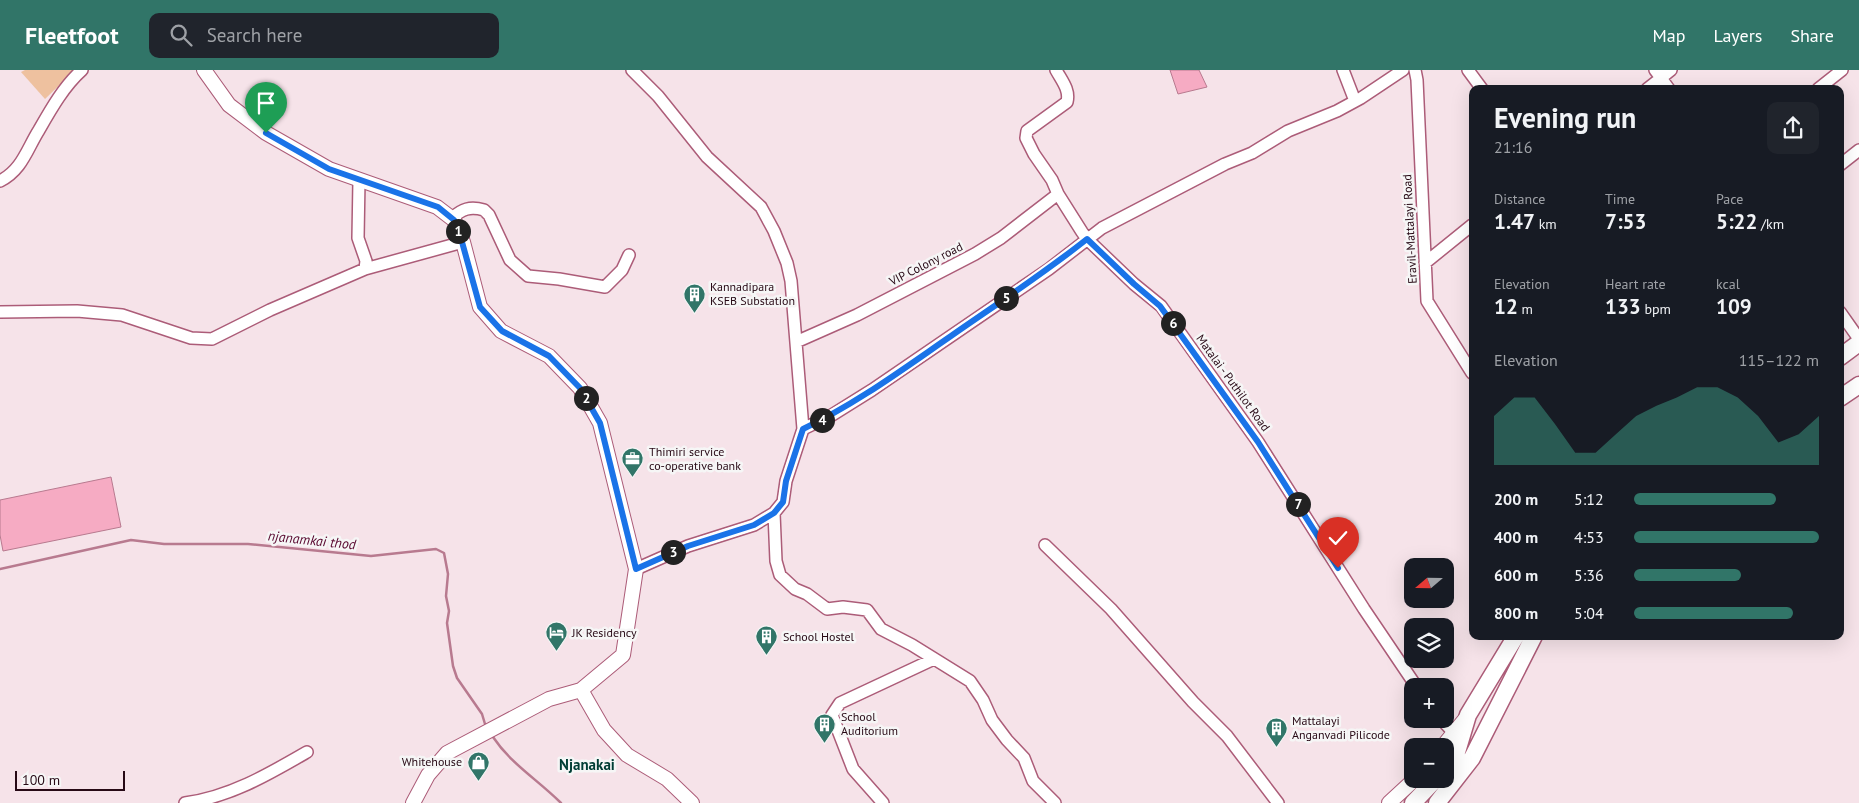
<!DOCTYPE html>
<html lang="en">
<head>
<meta charset="utf-8">
<style>
	:root { --surface:#171b24; --page:#20242c; --text:#f1f3f6; --muted:#9ea1a6; --accent:#317568 }
	body { margin:0; font-family:"PT Sans",sans-serif; background:var(--page); color:var(--text); height:100vh; display:flex; flex-direction:column; font-size:19px; white-space:nowrap }
	* { box-sizing:border-box; margin:0 }
	p { font-size:16px; color:var(--muted) }
	.icon { flex:none; width:28px; height:28px; fill:none; stroke:currentColor; stroke-width:2; stroke-linecap:round; stroke-linejoin:round }
	.map { position:relative; flex:1; overflow:hidden }
	.drawer { position:absolute; left:1469px; top:15px; width:375px; height:555px; display:flex; flex-direction:column; background:var(--surface); border-radius:10px; box-shadow:0 5px 20px #0002 }
	.drawer>* { flex:none }
	.needle { width:32px; rotate:250deg }
	.tools { position:absolute; left:1404px; top:488px; display:grid; gap:10px }
	.tools a { display:grid; place-items:center; width:50px; height:50px; border-radius:10px; background:var(--surface); box-shadow:0 5px 20px #0002; font-size:25px }
	.scale { position:absolute; left:15px; bottom:12px; width:110px; box-sizing:border-box; padding-left:5px; border:2px solid #270915; border-top:0; font-size:14px; line-height:18px; white-space:nowrap; color:#270915; -webkit-text-stroke:4px #f6f6f6; paint-order:stroke }
	.pin { position:absolute; display:grid; place-items:center; width:42px; height:42px; color:#fff; margin:-51px -21px; border-radius:50% 50% 50% 0; rotate:-45deg; box-shadow:0 0 5px #0007 }
	.pin .icon { rotate:45deg }
	.km { position:absolute; width:25px; height:25px; margin:-12px; border-radius:50%; background:#222; color:#fff; font-size:14px; line-height:25px; text-align:center }
	.round { display:grid; place-items:center; flex:none; width:52px; height:52px; border-radius:10px; background:var(--page) }
	.overview { display:flex; align-items:center; justify-content:space-between; height:85px; padding:0 25px }
	h1 { font-size:28px; font-weight:700; line-height:38px }
	.metrics { display:grid; grid-template-columns:repeat(3,1fr); gap:8px; height:85px; padding:5px 25px }
	.metrics div { display:grid; align-content:center }
	.metrics b { font-size:21px; font-weight:700 }
	.metrics small { font-size:14px; font-weight:400 }
	.metrics p { font-size:14px }
	.chart { height:140px; padding:10px 25px }
	.chart p { display:flex; justify-content:space-between }
	.chart svg { width:100%; height:90px; margin-top:5px; fill:var(--accent); opacity:.7 }
	ul { padding:0 25px; list-style:none; font-size:16px }
	li { display:grid; grid-template-columns:80px 60px 1fr; align-items:center; height:38px }
	li i { height:12px; border-radius:6px; background:var(--accent) }
	header { display:flex; align-items:center; gap:30px; box-sizing:border-box; height:70px; padding:0 25px; background:var(--accent); color:#fff }
	header strong { font-size:24px }
	nav { display:flex; gap:28px; margin-inline-start:auto; font-size:18px }
	.search { width:350px; height:45px; background:var(--page); display:flex; align-items:center; gap:12px; box-sizing:border-box; padding:0 18px; border-radius:10px; color:var(--muted); font-size:19px }
	.map>svg:first-child { display:block }
</style>
</head>
<body>
<header>
<strong>Fleetfoot</strong>
<div class="search"><svg class="icon" aria-label="search" viewBox="0 0 24 24"><circle cx="10" cy="10" r="6"/><path d="M15 15l6 6"/></svg>Search here</div>
<nav><a>Map</a><a>Layers</a><a>Share</a></nav>
</header>
<div class="map">
<svg width="1859" height="733" viewBox="0 0 1859 733">
	<rect width="100%" height="100%" fill="#f6e3e9"/>
	<path fill="#eec19f" d="M25,0h50l-30,29 -24,-27z"/>
	<path fill="#f6abc3" stroke="#b87a8f" d="M1170,0h29l8,17 -29,7z
		M111,407l10,50 -118,24 -3,-16v-35z"/>
	<g fill="none" stroke-linecap="round" stroke-linejoin="round">
		<path stroke="#b87a8f" stroke-width="2.5" d="M0,499l131,-29 33,4h84l123,12 65,-7 8,4 4,21 -2,22 3,15 -2,12 6,43 4,12 25,36 3,10
			M493,667c18,27 45,43 68,66"/>
		<defs>
			<path id="minor" d="M632,0l26,26 49,61 54,50 13,24 13,32 4,18 12,148 -17,52 -3,21 -9,11 -20,12 -66,21 -52,23
				M1056,0c6,11 14,20 11,32l-40,29 -1,7 8,16 18,26 6,14 24,38 5,7 47,45 27,22 97,136 106,167 52,77
				M1343,0l12,31
				M1415,0l2,10 10,221 45,72
				M1468,0l14,19
				M1647,19l14,-11 -6,-8
				M1669,19l-8,-11 10,-8
				M1818,19l24,-19
				M1840,95l19,-15
				M0,111c22,-11 27,-32 39,-51 12,-21 25,-44 43,-60
				M452,148c10,-9 18,-12 32,-8l5,5 21,45 18,16 31,3 46,8 17,-17 7,-15
				M1425,193l47,-38
				M365,199l98,-27
				M0,242l77,-1 45,4 69,23 21,1 58,-29 95,-41 1,-8 -8,-23 1,-58
				M1840,242l19,27
				M796,272l61,-27 118,-61 26,-16 57,-44
				M803,359l29,-14 40,-25 177,-121 53,-41 123,-64 27,-11 36,-22 49,-20 24,-13 42,-28
				M774,443l2,48 4,14 15,14 12,5 20,15 16,-2 24,3 14,19 31,16 58,36 13,19 9,20 15,20 17,18 9,23 22,22
				M1045,475l66,64 82,93 34,34 51,67
				M1441,649l13,14
				M185,733c45,-6 84,-29 122,-51
				M883,733l-30,-34 -21,-54 8,-12 94,-44"/>
			<path id="major" d="M204,0l25,35 37,28 63,36 108,38 17,13 9,22 17,65 21,24 48,25 31,32 20,35 36,146 -13,86 -42,35 -32,9 -102,54 -19,22 -15,28
				M581,620l23,40 23,25 40,24 25,24
				M1443,676l23,-28
				M1389,733l26,-24"/>
			<path id="highway" d="M1840,287l19,-14
				M1840,328l19,-13
				M1445,697l12,-15 11,-37 48,-79
				M1413,733l23,-24
				M1437,733l35,-45 62,-122"/>
		</defs>
		<use href="#minor" stroke="#ac5c78" stroke-width="14"/>
		<use href="#major" stroke="#ac5c78" stroke-width="16"/>
		<use href="#highway" stroke="#ac5c78" stroke-width="19"/>
		<use href="#minor" stroke="#fff" stroke-width="11"/>
		<use href="#major" stroke="#fff" stroke-width="14"/>
		<use href="#highway" stroke="#fff" stroke-width="16"/>
	</g>
	<g fill="none" stroke-linecap="round" stroke-linejoin="round">
		<defs>
			<path id="route" d="M266,63l63,36 109,38 16,13 8,22 18,65 22,24 47,25 31,32 20,35 36,146 52,-23 66,-21 20,-12 9,-11 3,-21 17,-52c53,-25 100,-60 148,-93 46,-32 92,-62 136,-97l47,45 26,22 98,136 80,126"/>
		</defs>
		<use href="#route" stroke="#fff" stroke-width="10"/>
		<use href="#route" stroke="#1a73e8" stroke-width="6"/>
	</g>
	<defs>
		<symbol id="building-pin" viewBox="-11 -11 22 30"><path d="M0 17L-7.5 6A9.5 9.5 0 1 1 7.5 6Z" fill="#317568" stroke="#f6f6f6"/><path d="M-4-6H4V6H1V3H-1V6H-4ZM-2.5-4.3h1.7v1.8h-1.7ZM.8-4.3h1.7v1.8H.8ZM-2.5-1h1.7V.8h-1.7ZM.8-1h1.7V.8H.8Z" fill="#fff"/></symbol>
		<symbol id="office-pin" viewBox="-11 -11 22 30"><path d="M0 17L-7.5 6A9.5 9.5 0 1 1 7.5 6Z" fill="#317568" stroke="#f6f6f6"/><path d="M-6-3h4V-5.5h4V-3h4V5H-6ZM-1-4.5V-3h2v-1.5ZM-6 0V1H6V0Z" fill="#fff"/></symbol>
		<symbol id="hotel-pin" viewBox="-11 -11 22 30"><path d="M0 17L-7.5 6A9.5 9.5 0 1 1 7.5 6Z" fill="#317568" stroke="#f6f6f6"/><path d="M-6-4.5h1.5V1H6V5H4.5V3h-9V5H-6ZM-4 0a1.8 1.8 0 1 1 3.6 0ZM.5 0V-2.5h3Q6-2.5 6 0Z" fill="#fff"/></symbol>
		<symbol id="shop-pin" viewBox="-11 -11 22 30"><path d="M0 17L-7.5 6A9.5 9.5 0 1 1 7.5 6Z" fill="#317568" stroke="#f6f6f6"/><path d="M-5-2.5h2.3a2.7 3.5 0 0 1 5.4 0H5L5.5 6h-11ZM-1.5-2.5h3a1.5 2.3 0 0 0-3 0Z" fill="#fff"/></symbol>
	</defs>
	<g fill-rule="evenodd">
		<use href="#building-pin" x="682" y="212" width="25" height="34"/>
		<use href="#office-pin" x="620" y="376" width="25" height="34"/>
		<use href="#hotel-pin" x="544" y="550" width="25" height="34"/>
		<use href="#building-pin" x="754" y="554" width="25" height="34"/>
		<use href="#building-pin" x="812" y="642" width="25" height="34"/>
		<use href="#building-pin" x="1264" y="646" width="25" height="34"/>
		<use href="#shop-pin" x="466" y="680" width="25" height="34"/>
	</g>
	<g text-anchor="middle" stroke-width="5" stroke-linejoin="round" paint-order="stroke">
		<g font-size="12" fill="#270915" stroke="#f6f6f6">
			<text transform="translate(1410 159) rotate(-93)" y="4">Eravil-Mattalayi Road</text>
			<text transform="translate(926 194) rotate(-27)" y="4">VIP Colony road</text>
			<text transform="translate(1233 313) rotate(54)" y="4">Matalai - Puthilot Road</text>
		</g>
		<g font-size="12" fill="#270915" stroke="#f6f6f6" text-anchor="start">
			<text x="710" y="221">Kannadipara<tspan x="710" dy="14">KSEB Substation</tspan></text>
			<text x="649" y="386">Thimiri service<tspan x="649" dy="14">co-operative bank</tspan></text>
			<text x="572" y="567">JK Residency</text>
			<text x="783" y="571">School Hostel</text>
			<text x="841" y="651">School<tspan x="841" dy="14">Auditorium</tspan></text>
			<text x="1292" y="655">Mattalayi<tspan x="1292" dy="14">Anganvadi Pilicode</tspan></text>
			<text x="462" y="696" text-anchor="end">Whitehouse</text>
		</g>
		<g font-size="14" font-style="italic" fill="#57052d" stroke="#f6f6f6">
			<text transform="translate(312 470) rotate(6)" y="5">njanamkai thod</text>
		</g>
		<g font-size="15" font-weight="bold" fill="#003d34" stroke="#f6f6f6">
			<text x="587" y="700">Njanakai</text>
		</g>
	</g>
</svg>
<div class="tools">
<a><svg class="needle" viewBox="-14 -14 28 28"><path d="M0-13l5 13h-10z" fill="#e53935"/><path d="M0 13l5-13h-10z" fill="#9ea1a6"/></svg></a>
<a><svg class="icon" aria-label="layers" viewBox="0 0 24 24"><path d="M12 4l9 5-9 5-9-5zM3 14l9 5 9-5"/></svg></a>
<a>+</a>
<a>−</a>
</div>
<div class="scale">100 m</div>
<div class="pin" style="left:266px;top:63px;background:#1e9e55"><svg class="icon" aria-label="arrive" viewBox="0 0 24 24"><path d="M6 21V4h12l-3 4 3 4H6"/></svg></div>
<div class="pin" style="left:1338px;top:498px;background:#d93025"><svg class="icon" aria-label="check" viewBox="0 0 24 24"><path d="M5 12l5 5 9-10"/></svg></div>
<b class="km" style="left:458px;top:161px">1</b>
<b class="km" style="left:586px;top:328px">2</b>
<b class="km" style="left:673px;top:482px">3</b>
<b class="km" style="left:822px;top:350px">4</b>
<b class="km" style="left:1006px;top:228px">5</b>
<b class="km" style="left:1173px;top:253px">6</b>
<b class="km" style="left:1298px;top:434px">7</b>
<section class="drawer">
<div class="overview"><div><h1>Evening run</h1><p>21:16</p></div><a class="round"><svg class="icon" aria-label="share" viewBox="0 0 24 24"><path d="M12 15V3M7 8l5-5 5 5M5 13v7h14v-7"/></svg></a></div>
<div class="metrics">
<div><p>Distance</p><b>1.47<small> km</small></b></div>
<div><p>Time</p><b>7:53</b></div>
<div><p>Pace</p><b>5:22<small> /km</small></b></div>
</div>
<div class="metrics">
<div><p>Elevation</p><b>12<small> m</small></b></div>
<div><p>Heart rate</p><b>133<small> bpm</small></b></div>
<div><p>kcal</p><b>109</b></div>
</div>
<div class="chart"><p><span>Elevation</span>115–122 m</p>
<svg viewBox="0 0 160 44" preserveAspectRatio="none"><path d="M0 44V20L10 11L20 11L30 24L40 38L50 38L60 29L70 20L80 15L90 11L100 6L110 6L120 11L130 20L140 33L150 29L160 20V44z"/></svg>
</div>
<ul>
<li><b>200 m</b>5:12<i style="width:77%"></i></li>
<li><b>400 m</b>4:53<i style="width:100%"></i></li>
<li><b>600 m</b>5:36<i style="width:58%"></i></li>
<li><b>800 m</b>5:04<i style="width:86%"></i></li>
</ul>
</section>
</div>
</body>
</html>
